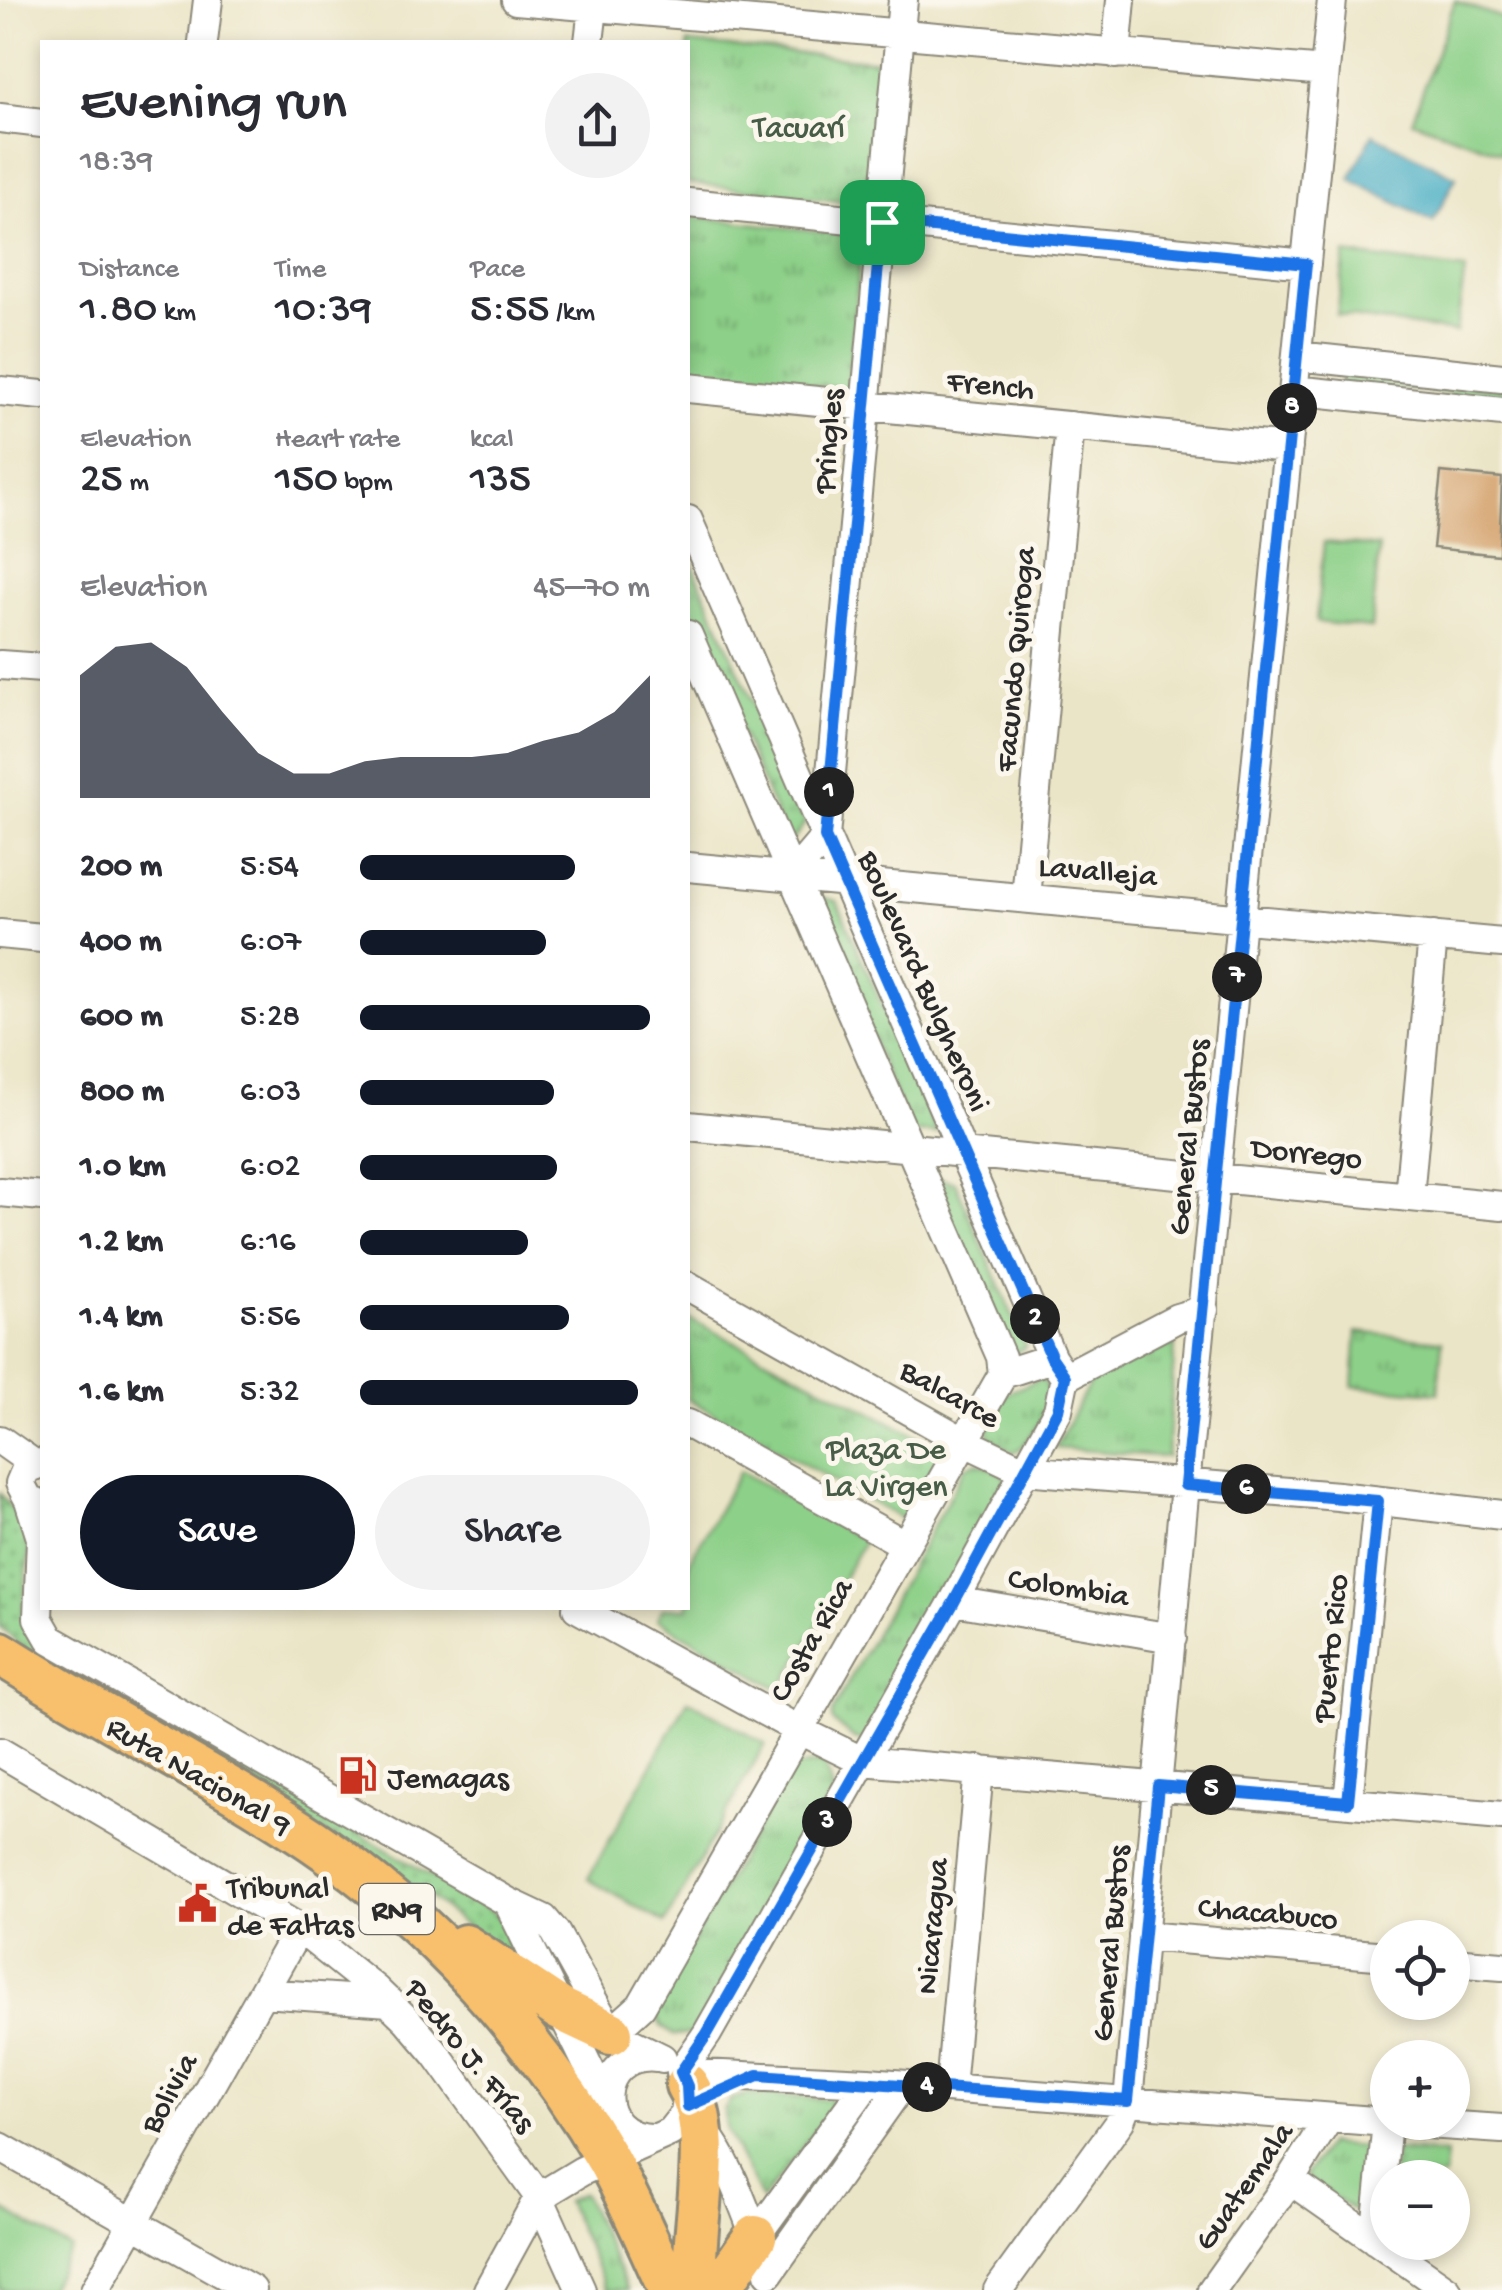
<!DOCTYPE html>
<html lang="en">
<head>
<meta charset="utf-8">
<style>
	:root { --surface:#fff; --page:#f2f2f3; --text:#2b2b33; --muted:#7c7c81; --accent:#111827 }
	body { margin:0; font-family:"Gochi Hand",sans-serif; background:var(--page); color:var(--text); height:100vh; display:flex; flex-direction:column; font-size:38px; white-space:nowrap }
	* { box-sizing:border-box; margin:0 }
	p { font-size:32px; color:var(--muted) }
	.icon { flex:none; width:55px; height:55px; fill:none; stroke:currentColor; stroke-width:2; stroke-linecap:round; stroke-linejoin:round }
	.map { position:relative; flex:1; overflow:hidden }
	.details { position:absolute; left:40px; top:40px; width:650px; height:1570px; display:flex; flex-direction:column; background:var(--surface); border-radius:0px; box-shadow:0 5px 15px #0003 }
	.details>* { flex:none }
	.fabs { position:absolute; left:1370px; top:1920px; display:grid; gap:20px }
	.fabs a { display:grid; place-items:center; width:100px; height:100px; border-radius:50%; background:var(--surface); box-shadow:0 5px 15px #0003; font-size:50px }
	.pin { position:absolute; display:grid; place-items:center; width:85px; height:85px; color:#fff; margin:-42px; border-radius:20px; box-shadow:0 5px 15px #0006 }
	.km { position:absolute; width:50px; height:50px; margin:-25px; border-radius:50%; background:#222; color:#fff; font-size:28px; line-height:50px; text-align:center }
	.round { display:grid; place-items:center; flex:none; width:105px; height:105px; border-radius:52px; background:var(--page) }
	.headline { display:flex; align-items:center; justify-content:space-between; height:170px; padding:0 40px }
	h1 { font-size:55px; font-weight:600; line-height:75px }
	.stats { display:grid; grid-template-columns:repeat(3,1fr); gap:15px; height:170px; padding:10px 40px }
	.stats div { display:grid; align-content:center }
	.stats b { font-size:42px; font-weight:600 }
	.stats small { font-size:28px; font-weight:400 }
	.stats p { font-size:28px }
	.chart { height:280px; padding:20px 40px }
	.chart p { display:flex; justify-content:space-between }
	.chart svg { width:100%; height:180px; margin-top:10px; fill:var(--accent); opacity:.7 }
	.cta { display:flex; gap:20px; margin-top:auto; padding:20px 40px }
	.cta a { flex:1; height:115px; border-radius:60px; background:var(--accent); color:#fff; font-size:40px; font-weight:600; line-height:115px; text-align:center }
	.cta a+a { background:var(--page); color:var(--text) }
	ul { padding:0 40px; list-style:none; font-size:32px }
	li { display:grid; grid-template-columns:160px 120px 1fr; align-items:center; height:75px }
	li i { height:25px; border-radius:12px; background:var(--accent) }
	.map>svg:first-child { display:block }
</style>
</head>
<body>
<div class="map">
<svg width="1502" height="2290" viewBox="0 0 1502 2290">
	<defs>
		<pattern id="grass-dots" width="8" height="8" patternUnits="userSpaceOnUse" patternTransform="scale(2.5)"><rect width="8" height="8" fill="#8dd089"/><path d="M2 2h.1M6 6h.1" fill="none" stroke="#73a970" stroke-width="1.8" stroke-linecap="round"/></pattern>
		<pattern id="park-tufts" width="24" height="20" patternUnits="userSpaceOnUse" patternTransform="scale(2.5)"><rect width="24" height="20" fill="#8dd089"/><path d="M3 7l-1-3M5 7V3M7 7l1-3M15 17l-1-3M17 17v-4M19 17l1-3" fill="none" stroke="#73a970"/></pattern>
	</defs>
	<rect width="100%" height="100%" fill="#fbf7ec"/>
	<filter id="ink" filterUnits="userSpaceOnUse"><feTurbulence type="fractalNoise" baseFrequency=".01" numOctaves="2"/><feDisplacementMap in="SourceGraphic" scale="20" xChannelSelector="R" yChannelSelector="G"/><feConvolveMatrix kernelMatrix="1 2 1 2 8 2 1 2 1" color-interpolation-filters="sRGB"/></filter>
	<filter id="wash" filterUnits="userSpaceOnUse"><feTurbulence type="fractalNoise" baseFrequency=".0048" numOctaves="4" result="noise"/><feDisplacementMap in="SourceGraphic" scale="40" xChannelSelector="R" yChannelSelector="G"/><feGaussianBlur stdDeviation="2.25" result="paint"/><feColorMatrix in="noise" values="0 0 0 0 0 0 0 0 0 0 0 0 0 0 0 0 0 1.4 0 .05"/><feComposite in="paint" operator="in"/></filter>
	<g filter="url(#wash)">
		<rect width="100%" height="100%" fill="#ebe5c7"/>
		<path fill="url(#grass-dots)" stroke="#5c7e5a" stroke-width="2.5" d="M0,1494l31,37 -9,86 18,29 457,269 35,67 -103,-86 -403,-244 -26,-26z"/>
		<path fill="url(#park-tufts)" stroke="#5c7e5a" stroke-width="2.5" d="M688,43l190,18 -13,143 -177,-21z
			M688,216l174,20 -14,152 -160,-15z
			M1341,373l161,15v11l-162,-15z
			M688,555l117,268 -16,21 -101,-237z
			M811,895l26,6 100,232 -26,-1z
			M931,1177l24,5 71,165 -15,8z
			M688,1318l258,133 -39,71 -219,-123z
			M1357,1332l85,9 -4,52 -85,-7z
			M1175,1343l-8,114 -112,-9 36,-67z
			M1042,1378c4,6 9,14 8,22 -3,13 -25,48 -36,53l-24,-15 -3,-12 20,-33z
			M977,1462l27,12 2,14 -137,254 -15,-3 -22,-19 1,-9 133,-245z
			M823,1763l11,30 -140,241 -21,1 -12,-9 -7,-16 137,-242z
			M748,2094l90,6 -76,100 -35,-69 -3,-21 8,-11z
			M1327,2144l47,4 -7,72 -63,-43z
			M1395,2150l51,4 -2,23 -52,1z
			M583,2193l45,97h-21l-41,-89z"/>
		<path fill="#8dd089" stroke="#5c7e5a" stroke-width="2.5" d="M1455,1l47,17v135l-90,-32z
			M1345,254l120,16 -9,62 -119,-17z
			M1324,542l55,5 -8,81 -55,-6z
			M740,1471l124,70 -83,149 -124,-71 6,-11h25v-44z
			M688,1700l77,44 -100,179 -77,-44z
			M0,2208l71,41 -23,41h-48z"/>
		<path fill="#46adc5" stroke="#386c78" stroke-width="2.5" d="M1373,134l83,43 -23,45 -83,-43z"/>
		<g id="blocks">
			<path fill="#d9ad7e" d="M1441,472l61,6 -3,77 -66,-7z"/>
		</g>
	</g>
	<g filter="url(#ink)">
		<use href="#blocks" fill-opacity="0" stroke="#8b8879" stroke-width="2.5"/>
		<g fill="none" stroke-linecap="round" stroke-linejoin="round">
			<defs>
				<path id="minor" d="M516,0l809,71
					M203,42l5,-42
					M589,42l5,-42
					M1116,54l5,-54
					M0,118l42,5
					M688,203l618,61
					M1297,356l205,22
					M688,388l600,60
					M1294,390l208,22
					M0,391l42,4
					M688,520l364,838
					M688,635l313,722 2,17
					M0,665l42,3
					M688,867l814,76
					M791,877l34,-40 78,-837
					M1026,898l44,-472
					M0,934l42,4
					M688,1126l814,80
					M0,1192l42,4
					M1409,1197l24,-261
					M688,1286l275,155 61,29 314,26 164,19
					M1065,1377l112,-59 27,-8
					M688,1424l216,120
					M0,1440l34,24
					M42,1463l-16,6 -6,14 9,17 13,4
					M29,1500l12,38 -3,80 12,21 458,263 36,17 11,13 56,101 51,25
					M954,1601l218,37
					M577,1608l220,121 65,32 640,55
					M0,1752l299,176 77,62 31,30 30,35 102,142 42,93
					M1348,1802l30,-301
					M508,1902l100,205
					M1143,1936l245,20
					M1452,1962l50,4
					M263,1993l126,9
					M611,2033l30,-27 362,-632 49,-16 13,19 -7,33 -104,191 -247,433 -26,38
					M682,2073l186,9 519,40 -12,118
					M950,2088l29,-318
					M1397,2122l105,7
					M702,2128c29,36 42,81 59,123
					M654,2138c-65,1 -60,-88 3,-81
					M0,2147l252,143
					M1290,2180l157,110
					M755,2237l113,-155
					M769,2273l133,-188
					M95,2290l204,-362
					M488,2290l51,-93 43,-26 88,-39 15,-19 3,-23
					M998,2290l122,-169 8,-20 57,-616 147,-1485
					M1212,2290l78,-110 39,-62"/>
				<path id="highway" d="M0,1653c102,65 211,120 312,187 119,80 224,196 296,320 23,42 42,87 62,130
					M465,1946l95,63 51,24
					M687,2085c31,49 3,146 8,205
					M718,2290l37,-53"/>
			</defs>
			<use href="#minor" stroke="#8b8879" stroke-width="32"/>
			<use href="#highway" stroke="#8b8879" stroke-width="48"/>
			<use href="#minor" stroke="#fff" stroke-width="28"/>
			<use href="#highway" stroke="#f8bf6c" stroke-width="42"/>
		</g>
	</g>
	<g fill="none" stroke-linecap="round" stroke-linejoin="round" filter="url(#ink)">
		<defs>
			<path id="route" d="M882,222l424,42 -121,1221 193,16 -30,301 -190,-16 -30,315 -370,-26 -70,31 -1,-20 -6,-14 26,-38 247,-432 104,-192 7,-33 -13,-19 -227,-521z"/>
		</defs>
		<use href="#route" stroke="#fff" stroke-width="20"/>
		<use href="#route" stroke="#1a73e8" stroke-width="12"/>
	</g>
	<defs>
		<symbol id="fuel-bare" viewBox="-9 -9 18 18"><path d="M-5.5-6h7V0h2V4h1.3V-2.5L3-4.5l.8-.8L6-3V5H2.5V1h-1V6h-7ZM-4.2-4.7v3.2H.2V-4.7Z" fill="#c8321e" stroke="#fbf7ec" stroke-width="2.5" paint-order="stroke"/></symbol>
		<symbol id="civic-bare" viewBox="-9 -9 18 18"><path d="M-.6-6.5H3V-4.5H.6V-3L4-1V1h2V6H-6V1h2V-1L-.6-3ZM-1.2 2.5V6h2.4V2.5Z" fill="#c8321e" stroke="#fbf7ec" stroke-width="2.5" paint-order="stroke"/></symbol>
	</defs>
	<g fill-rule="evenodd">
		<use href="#fuel-bare" x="330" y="1748" width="55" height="55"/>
		<use href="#civic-bare" x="170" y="1876" width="55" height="55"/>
	</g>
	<g text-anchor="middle" stroke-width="10" stroke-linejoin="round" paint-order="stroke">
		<rect fill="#fbf7ec" stroke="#696865" stroke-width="2.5" x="359.5" y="1884" width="75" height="50" rx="8"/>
		<g font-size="30" font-weight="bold" fill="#2b2b2b">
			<text x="397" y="1919">RN9</text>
		</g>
		<g font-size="32" fill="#485d47" stroke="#fbf7ec">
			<text x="799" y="136">Tacuarí</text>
			<text x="886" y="1458">Plaza De<tspan x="886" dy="37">La Virgen</tspan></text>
		</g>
		<g font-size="32" fill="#2b2b2b" stroke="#fbf7ec">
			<text transform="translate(991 383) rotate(6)" y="11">French</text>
			<text transform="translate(826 441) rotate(-85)" y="11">Pringles</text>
			<text transform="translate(1013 659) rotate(-85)" y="11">Facundo Quiroga</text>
			<text transform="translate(1098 869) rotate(5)" y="11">Lavalleja</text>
			<text transform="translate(926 980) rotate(66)" y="11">Boulevard Bulgheroni</text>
			<text transform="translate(1186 1137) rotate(-84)" y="11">General Bustos</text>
			<text transform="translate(1307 1151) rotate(6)" y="11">Dorrego</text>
			<text transform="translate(951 1392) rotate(29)" y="11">Balcarce</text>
			<text transform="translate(1069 1585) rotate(9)" y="11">Colombia</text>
			<text transform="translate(809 1639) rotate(-60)" y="11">Costa Rica</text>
			<text transform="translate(1328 1648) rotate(-84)" y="11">Puerto Rico</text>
			<text transform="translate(200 1774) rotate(30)" y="11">Ruta Nacional 9</text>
			<text transform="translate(1268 1911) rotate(5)" y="11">Chacabuco</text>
			<text transform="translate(930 1926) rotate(-85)" y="11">Nicaragua</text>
			<text transform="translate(1108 1943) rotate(-85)" y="11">General Bustos</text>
			<text transform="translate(472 2054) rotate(51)" y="11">Pedro J. Frías</text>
			<text transform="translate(167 2092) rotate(-61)" y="11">Bolivia</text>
			<text transform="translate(1242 2185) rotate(-55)" y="11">Guatemala</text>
		</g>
		<g font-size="32" fill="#2b2b2b" stroke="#fbf7ec" text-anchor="start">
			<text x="387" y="1787">Jemagas</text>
			<text x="227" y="1897">Tribunal<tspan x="227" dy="37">de Faltas</tspan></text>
		</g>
	</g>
</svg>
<div class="fabs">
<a><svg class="icon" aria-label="locate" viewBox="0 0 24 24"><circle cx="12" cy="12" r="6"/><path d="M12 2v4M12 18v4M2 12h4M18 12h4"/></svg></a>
<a>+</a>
<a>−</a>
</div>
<div class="pin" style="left:882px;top:222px;background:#1e9e55"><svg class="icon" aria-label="arrive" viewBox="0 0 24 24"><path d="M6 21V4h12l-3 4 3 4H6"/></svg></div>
<b class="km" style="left:829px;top:792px">1</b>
<b class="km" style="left:1035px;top:1319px">2</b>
<b class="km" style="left:827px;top:1822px">3</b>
<b class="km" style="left:927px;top:2087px">4</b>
<b class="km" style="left:1211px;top:1790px">5</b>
<b class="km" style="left:1246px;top:1489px">6</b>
<b class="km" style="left:1237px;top:977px">7</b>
<b class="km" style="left:1292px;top:408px">8</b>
<section class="details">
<div class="headline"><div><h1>Evening run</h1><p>18:39</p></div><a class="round"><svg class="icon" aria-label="share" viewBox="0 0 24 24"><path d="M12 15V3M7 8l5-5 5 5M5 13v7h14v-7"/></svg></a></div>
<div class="stats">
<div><p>Distance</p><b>1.80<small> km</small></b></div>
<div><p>Time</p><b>10:39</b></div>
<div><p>Pace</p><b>5:55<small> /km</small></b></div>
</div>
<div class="stats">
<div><p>Elevation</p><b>25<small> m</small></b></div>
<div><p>Heart rate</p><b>150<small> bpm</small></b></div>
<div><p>kcal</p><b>135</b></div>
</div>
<div class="chart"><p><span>Elevation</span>45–70 m</p>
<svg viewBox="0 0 160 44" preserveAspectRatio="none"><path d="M0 44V14L10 7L20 6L30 12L40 23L50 33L60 38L70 38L80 35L90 34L100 34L110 34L120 33L130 30L140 28L150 23L160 14V44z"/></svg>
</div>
<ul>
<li><b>200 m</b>5:54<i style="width:74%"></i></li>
<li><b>400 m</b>6:07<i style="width:64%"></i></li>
<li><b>600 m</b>5:28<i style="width:100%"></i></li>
<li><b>800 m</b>6:03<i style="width:67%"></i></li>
<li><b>1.0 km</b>6:02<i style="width:68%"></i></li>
<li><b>1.2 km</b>6:16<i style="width:58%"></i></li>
<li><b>1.4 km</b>5:56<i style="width:72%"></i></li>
<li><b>1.6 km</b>5:32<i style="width:96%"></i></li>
</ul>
<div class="cta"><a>Save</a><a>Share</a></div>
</section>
</div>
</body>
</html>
